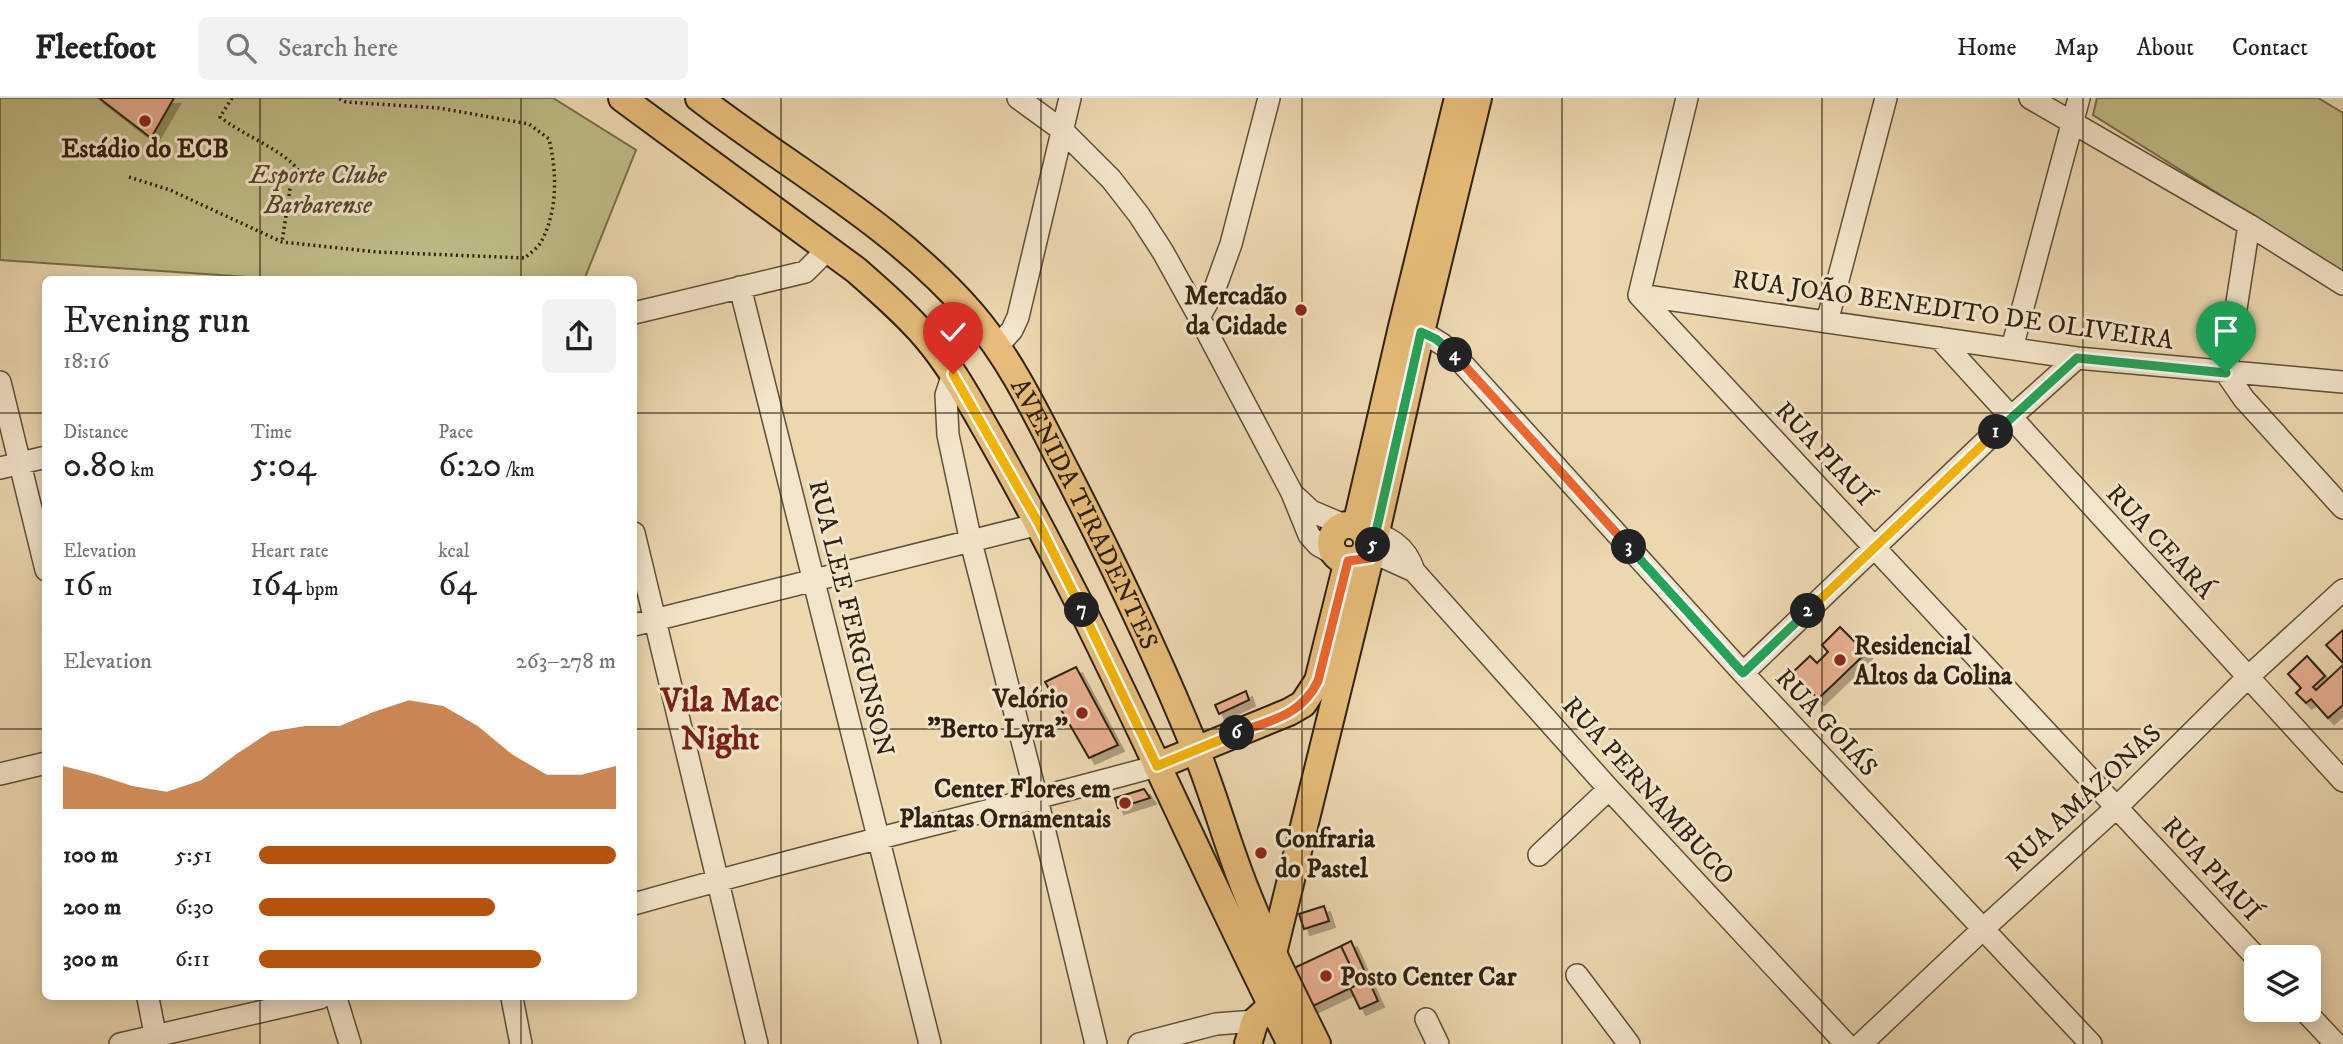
<!DOCTYPE html>
<html lang="en">
<head>
<meta charset="utf-8">
<style>
	:root { --surface:#fff; --page:#f2f2f2; --text:#222; --muted:#767676; --line:#e0e0e0; --accent:#b45309 }
	body { margin:0; font-family:"IM FELL DW Pica",serif; background:var(--page); color:var(--text); height:100vh; display:flex; flex-direction:column; font-size:26px; white-space:nowrap }
	* { box-sizing:border-box; margin:0 }
	p { font-size:23px; color:var(--muted) }
	.icon { flex:none; width:38px; height:38px; fill:none; stroke:currentColor; stroke-width:2; stroke-linecap:round; stroke-linejoin:round }
	.map { position:relative; flex:1; overflow:hidden }
	.side { position:absolute; left:42px; top:178px; width:595px; height:724px; display:flex; flex-direction:column; background:var(--surface); border-radius:10px; box-shadow:0 4px 18px #0003 }
	.side>* { flex:none }
	.controls { position:absolute; left:2244px; top:847px; display:grid; gap:14px }
	.controls a { display:grid; place-items:center; width:77px; height:77px; border-radius:10px; background:var(--surface); box-shadow:0 4px 18px #0003; font-size:35px }
	.pin { position:absolute; display:grid; place-items:center; width:60px; height:60px; color:#fff; margin:-72px -30px; border-radius:50% 50% 50% 0; rotate:-45deg; box-shadow:0 0 7px #0007 }
	.pin .icon { rotate:45deg }
	.km { position:absolute; width:35px; height:35px; margin:-18px; border-radius:50%; background:#222; color:#fff; font-size:19px; line-height:35px; text-align:center }
	.round { display:grid; place-items:center; flex:none; width:74px; height:74px; border-radius:10px; background:var(--page) }
	.summary { display:flex; align-items:center; justify-content:space-between; height:119px; padding:0 21px }
	h1 { font-size:38px; font-weight:600; line-height:52px }
	.figures { display:grid; grid-template-columns:repeat(3,1fr); gap:10px; height:119px; padding:7px 21px }
	.figures div { display:grid; align-content:center }
	.figures b { font-size:35px; font-weight:600 }
	.figures small { font-size:19px; font-weight:400 }
	.figures p { font-size:19px }
	.chart { height:196px; padding:14px 21px }
	.chart p { display:flex; justify-content:space-between }
	.chart svg { width:100%; height:126px; margin-top:7px; fill:var(--accent); opacity:.7 }
	ul { padding:0 21px; list-style:none; font-size:23px }
	li { display:grid; grid-template-columns:112px 84px 1fr; align-items:center; height:52px }
	li i { height:18px; border-radius:9px; background:var(--accent) }
	header { display:flex; align-items:center; gap:42px; box-sizing:border-box; height:98px; padding:0 35px; background:var(--surface); border-bottom:2px solid var(--line) }
	header strong { font-size:33px }
	nav { display:flex; gap:38px; margin-inline-start:auto; font-size:24px }
	.search { width:490px; height:63px; background:var(--page); display:flex; align-items:center; gap:18px; box-sizing:border-box; padding:0 24px; border-radius:10px; color:var(--muted); font-size:26px }
	.map>svg:first-child { display:block }
</style>
</head>
<body>
<header>
<strong>Fleetfoot</strong>
<div class="search"><svg class="icon" aria-label="search" viewBox="0 0 24 24"><circle cx="10" cy="10" r="6"/><path d="M15 15l6 6"/></svg>Search here</div>
<nav><a>Home</a><a>Map</a><a>About</a><a>Contact</a></nav>
</header>
<div class="map">
<svg width="2343" height="946" viewBox="0 0 2343 946">
	<defs>
		<filter id="shadow"><feDropShadow dx="6" dy="6" stdDeviation="0" flood-color="#0004"/></filter>
	</defs>
	<rect width="100%" height="100%" fill="#ecd7af"/>
	<filter id="stains"><feTurbulence type="fractalNoise" baseFrequency=".00286" numOctaves="4"/><feColorMatrix values="0 0 0 0 .2 0 0 0 0 .09 0 0 0 0 .02 0 0 0 .5 -.17"/></filter>
	<radialGradient id="worn" r=".72"><stop offset=".6" stop-color="#630" stop-opacity="0"/><stop offset="1" stop-color="#630" stop-opacity=".3"/></radialGradient>
	<path fill="#bebc86" stroke="#766f4b" stroke-width="2" d="M0,0h553l83,52 -52,130h-292l-292,-20z
		M2097,0h221l25,15v159l-250,-157z"/>
	<path fill="#e7af8f" stroke="#2f2210" stroke-width="2" filter="url(#shadow)" d="M99,0h75l-23,40z
		M1840,529l26,26 -48,46 -26,-26 18,-17 7,7 11,-11 -6,-7z
		M2343,532v33l-17,-18z
		M2307,558l18,20 -12,11 3,3 27,-25v40l-15,13 -17,-19 -5,4 -10,-10 5,-5 -13,-14z
		M1076,569l42,78 -29,13 -44,-76z
		M1246,593l3,9 -30,14 -4,-9z
		M1144,691l6,9 -32,10 -3,-10z
		M1324,808l5,15 -25,8 -5,-15z
		M1351,843l27,60 -18,8 -10,-21 9,-4 -18,-38z
		M1341,848l18,38 -46,22 -19,-38z"/>
	<g fill="none" stroke-linecap="round" stroke-linejoin="round">
		<defs>
			<path id="minor" d="M1018,0l44,32 49,49 28,36 24,37 36,65 93,176 17,42 9,10 18,10
				M2030,0l219,127 94,59
				M2249,127l-23,148 18,26 99,109
				M740,189l190,757
				M1639,197l617,662
				M1639,197l438,63 266,24
				M1639,197l48,-197
				M634,215l171,-41 23,-23
				M1199,219l15,-26 17,-47 38,-146
				M1827,224l59,-224
				M1409,231c17,4 29,11 43,23l291,321 348,371
				M1939,240l404,443
				M997,249l15,-17 6,-13 52,-219
				M2012,250l67,-250
				M953,276l-7,21 2,40 23,107 66,257 59,245
				M0,284l46,188
				M0,370l46,-11
				M1296,399l15,14 33,14
				M1362,432c25,5 44,15 52,41l195,218 237,255
				M634,435l123,511
				M1357,461l26,-2 31,14
				M634,527l405,-101
				M1743,575l267,-255 67,-60
				M0,676l46,-11
				M1539,757l70,-66
				M634,806c173,-50 349,-90 523,-138
				M1577,877l52,69
				M148,900l9,46
				M336,900l14,46
				M512,900l9,46
				M2304,912l32,34
				M1426,921l12,25
				M120,946l200,-46
				M1139,946l77,-20 39,-3
				M1861,946l122,-115 135,-123 130,-129 95,-87"/>
			<g id="major">
				<path d="M622,0l234,172c24,21 48,42 69,66 26,30 46,67 66,102 30,53 59,108 87,163 73,146 139,297 213,443"/>
				<path id="s1" d="M699,0c92,71 196,127 273,216 42,49 68,108 98,165 45,88 88,178 125,269 20,49 33,100 53,148 20,51 45,99 69,148"/>
				<circle cx="1349" cy="445" r="18"/>
				<path d="M1356,428l46,-199 56,-229"/>
				<path d="M1157,668l132,-54 14,-8 15,-23 30,-121"/>
				<path d="M1273,855l101,-412 47,-209 57,-234"/>
				<path d="M1248,946l7,-23 28,-26"/>
			</g>
		</defs>
		<use href="#minor" stroke="#5e4f38" stroke-width="24"/>
		<use href="#major" stroke="#2f2210" stroke-width="30"/>
		<path stroke="#2f2210" stroke-width="3.5" stroke-dasharray="2 3.5" stroke-linecap="butt" d="M232,0l-12,19c21,17 65,34 78,53l-8,19 -8,53
			M129,79l41,13 112,52 95,10 148,6c5,-5 13,-10 16,-16 17,-31 16,-70 8,-103l-20,-15 -90,-16 -93,-6 -8,-4"/>
		<use href="#minor" stroke="#f3e5cb" stroke-width="21"/>
		<use href="#major" stroke="#e6bc78" stroke-width="26"/>
	</g>
	<g fill="none" stroke-linecap="round" stroke-linejoin="round">
		<defs>
			<path id="split-1" d="M1996,334l81,-74 149,15"/>
			<path id="split-2" d="M1808,513l188,-179"/>
			<path id="split-3" d="M1629,449l114,126 65,-62"/>
			<path id="split-4" d="M1455,257l174,192"/>
			<path id="split-5" d="M1373,447l48,-213 15,7 19,16"/>
			<path id="split-6" d="M1237,635c34,-13 64,-17 81,-52l30,-120 22,-3 3,-13"/>
			<path id="split-7" d="M1082,512l75,156 80,-33"/>
			<path id="split-8" d="M953,276l86,150 43,86"/>
		</defs>
		<use href="#split-1" stroke="#fff" stroke-width="14"/>
		<use href="#split-2" stroke="#fff" stroke-width="14"/>
		<use href="#split-3" stroke="#fff" stroke-width="14"/>
		<use href="#split-4" stroke="#fff" stroke-width="14"/>
		<use href="#split-5" stroke="#fff" stroke-width="14"/>
		<use href="#split-6" stroke="#fff" stroke-width="14"/>
		<use href="#split-7" stroke="#fff" stroke-width="14"/>
		<use href="#split-8" stroke="#fff" stroke-width="14"/>
		<use href="#split-1" stroke="#22a559" stroke-width="9"/>
		<use href="#split-2" stroke="#f5b400" stroke-width="9"/>
		<use href="#split-3" stroke="#22a559" stroke-width="9"/>
		<use href="#split-4" stroke="#f0652b" stroke-width="9"/>
		<use href="#split-5" stroke="#22a559" stroke-width="9"/>
		<use href="#split-6" stroke="#f0652b" stroke-width="9"/>
		<use href="#split-7" stroke="#f5b400" stroke-width="9"/>
		<use href="#split-8" stroke="#f5b400" stroke-width="9"/>
	</g>
	<path fill="none" stroke="#2f2210" stroke-width="2" stroke-opacity="0.55" d="M260,0v182M521,0v182M781,0v946M1041,0v946M1302,0v946M1562,0v946M1822,0v946M2083,0v946M0,315h46M634,315h1709M0,631h46M634,631h1709M260,900v46M521,900v46"/>
	<g fill="#8f2418" stroke="#f3e5cb" stroke-width="2.5">
		<circle cx="145" cy="23" r="7"/>
		<circle cx="1301" cy="212" r="7"/>
		<circle cx="1840" cy="562" r="7"/>
		<circle cx="1082" cy="615" r="7"/>
		<circle cx="1125" cy="705" r="7"/>
		<circle cx="1261" cy="755" r="7"/>
		<circle cx="1326" cy="878" r="7"/>
	</g>
	<g text-anchor="middle" stroke-width="6" stroke-linejoin="round" paint-order="stroke">
		<g font-size="26" font-weight="bold" fill="#2f2210" stroke="#f3e5cb" text-anchor="end">
			<text x="145" y="59" text-anchor="middle">Estádio do ECB</text>
			<text x="1287" y="206">Mercadão<tspan x="1287" dy="30">da Cidade</tspan></text>
			<text x="1854" y="556" text-anchor="start">Residencial<tspan x="1854" dy="30">Altos da Colina</tspan></text>
			<text x="1068" y="609">Velório<tspan x="1068" dy="30">"Berto Lyra"</tspan></text>
			<text x="1111" y="699">Center Flores em<tspan x="1111" dy="30">Plantas Ornamentais</tspan></text>
			<text x="1275" y="749" text-anchor="start">Confraria<tspan x="1275" dy="30">do Pastel</tspan></text>
			<text x="1340" y="887" text-anchor="start">Posto Center Car</text>
		</g>
		<g font-size="26" font-style="italic" fill="#53482e" stroke="#f3e5cb">
			<text x="318" y="85">Esporte Clube<tspan x="318" dy="30">Barbarense</tspan></text>
		</g>
		<g font-size="26" fill="#2f2210" stroke="#f3e5cb">
			<text transform="translate(1953 211) rotate(8)" y="9">RUA JOÃO BENEDITO DE OLIVEIRA</text>
			<text transform="translate(1825 355) rotate(47)" y="9">RUA PIAUÍ</text>
			<text dy="9" stroke="none"><textPath href="#s1" startOffset="579">AVENIDA TIRADENTES</textPath></text>
			<text transform="translate(2161 443) rotate(47)" y="9">RUA CEARÁ</text>
			<text transform="translate(852 520) rotate(76)" y="9">RUA LEE FERGUNSON</text>
			<text transform="translate(1827 624) rotate(47)" y="9">RUA GOIÁS</text>
			<text transform="translate(1649 692) rotate(48)" y="9">RUA PERNAMBUCO</text>
			<text transform="translate(2083 699) rotate(-43)" y="9">RUA AMAZONAS</text>
			<text transform="translate(2212 770) rotate(47)" y="9">RUA PIAUÍ</text>
		</g>
		<g font-size="33" font-weight="bold" fill="#7a1f14" stroke="#f3e5cb">
			<text x="720" y="613">Vila Mac<tspan x="720" dy="38">Night</tspan></text>
		</g>
	</g>
	<rect width="100%" height="100%" filter="url(#stains)"/>
	<rect width="100%" height="100%" fill="url(#worn)"/>
</svg>
<div class="controls">
<a><svg class="icon" aria-label="layers" viewBox="0 0 24 24"><path d="M12 4l9 5-9 5-9-5zM3 14l9 5 9-5"/></svg></a>
</div>
<div class="pin" style="left:2226px;top:275px;background:#1e9e55"><svg class="icon" aria-label="arrive" viewBox="0 0 24 24"><path d="M6 21V4h12l-3 4 3 4H6"/></svg></div>
<div class="pin" style="left:953px;top:276px;background:#d93025"><svg class="icon" aria-label="check" viewBox="0 0 24 24"><path d="M5 12l5 5 9-10"/></svg></div>
<b class="km" style="left:1996px;top:334px">1</b>
<b class="km" style="left:1808px;top:513px">2</b>
<b class="km" style="left:1629px;top:449px">3</b>
<b class="km" style="left:1455px;top:257px">4</b>
<b class="km" style="left:1373px;top:447px">5</b>
<b class="km" style="left:1237px;top:635px">6</b>
<b class="km" style="left:1082px;top:512px">7</b>
<section class="side">
<div class="summary"><div><h1>Evening run</h1><p>18:16</p></div><a class="round"><svg class="icon" aria-label="share" viewBox="0 0 24 24"><path d="M12 15V3M7 8l5-5 5 5M5 13v7h14v-7"/></svg></a></div>
<div class="figures">
<div><p>Distance</p><b>0.80<small> km</small></b></div>
<div><p>Time</p><b>5:04</b></div>
<div><p>Pace</p><b>6:20<small> /km</small></b></div>
</div>
<div class="figures">
<div><p>Elevation</p><b>16<small> m</small></b></div>
<div><p>Heart rate</p><b>164<small> bpm</small></b></div>
<div><p>kcal</p><b>64</b></div>
</div>
<div class="chart"><p><span>Elevation</span>263–278 m</p>
<svg viewBox="0 0 160 44" preserveAspectRatio="none"><path d="M0 44V29L10 32L20 36L30 38L40 34L50 25L60 17L70 15L80 15L90 10L100 6L110 8L120 15L130 25L140 32L150 32L160 29V44z"/></svg>
</div>
<ul>
<li><b>100 m</b>5:51<i style="width:100%"></i></li>
<li><b>200 m</b>6:30<i style="width:66%"></i></li>
<li><b>300 m</b>6:11<i style="width:79%"></i></li>
</ul>
</section>
</div>
</body>
</html>
